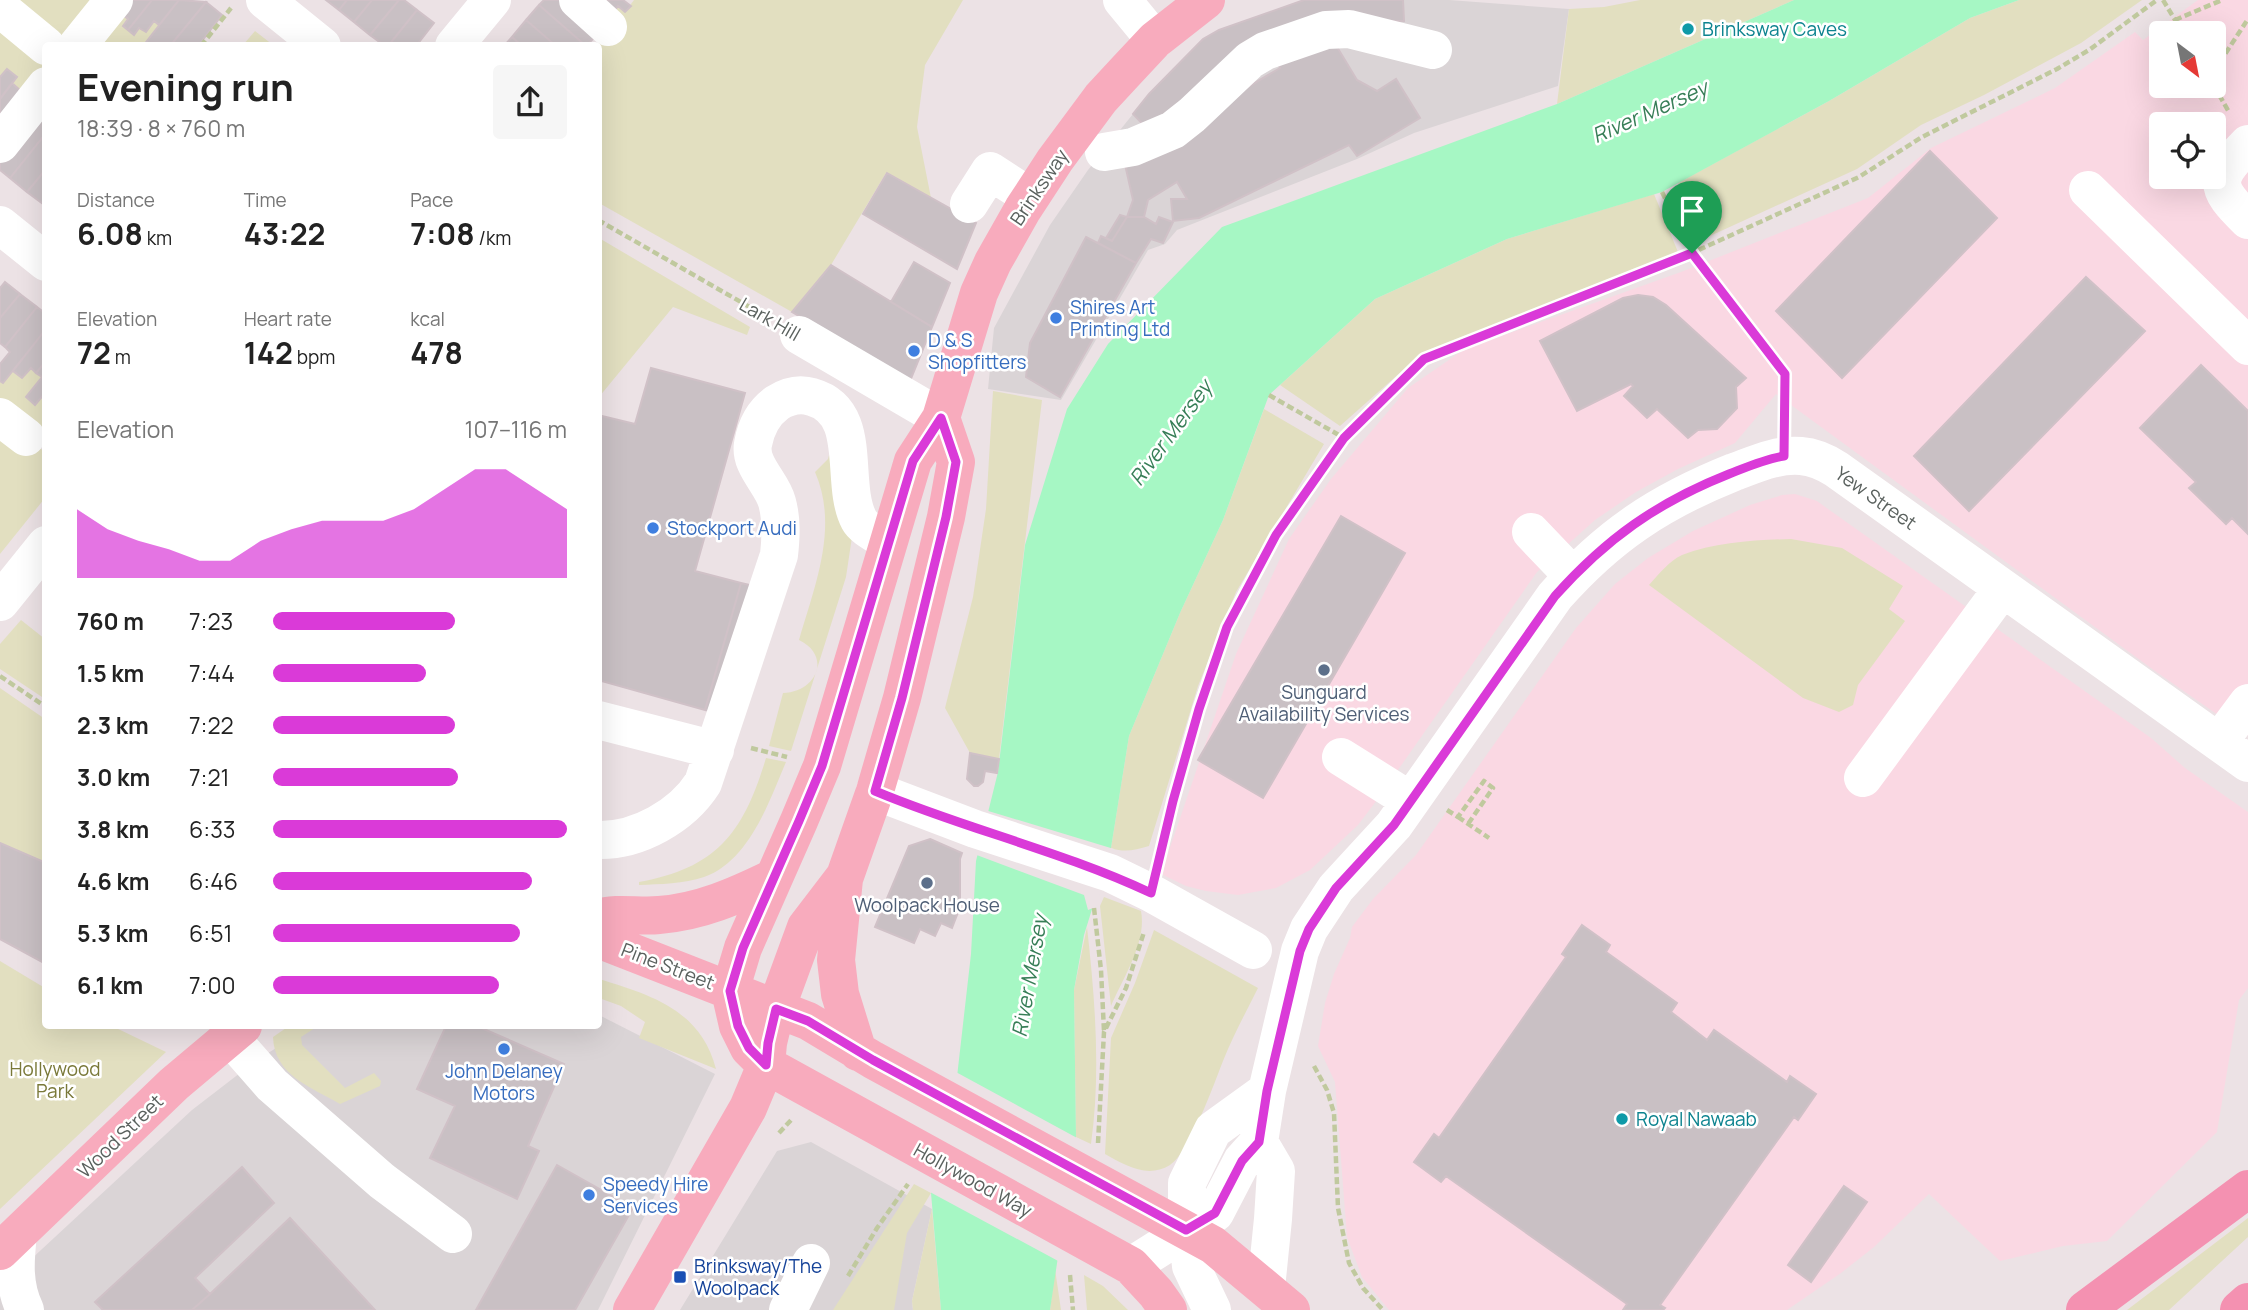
<!DOCTYPE html>
<html lang="en">
<head>
<meta charset="utf-8">
<style>
	:root { --surface:#fff; --page:#f6f6f6; --text:#222; --muted:#767676; --accent:#da3ad8 }
	body { margin:0; font-family:Manrope,sans-serif; background:var(--page); color:var(--text); height:100vh; display:flex; flex-direction:column; font-size:26px; white-space:nowrap }
	* { box-sizing:border-box; margin:0 }
	p { font-size:23px; color:var(--muted) }
	.icon { flex:none; width:38px; height:38px; fill:none; stroke:currentColor; stroke-width:2; stroke-linecap:round; stroke-linejoin:round }
	.map { position:relative; flex:1; overflow:hidden }
	.details { position:absolute; left:42px; top:42px; width:560px; height:987px; display:flex; flex-direction:column; background:var(--surface); border-radius:7px; box-shadow:0 7px 28px #0002 }
	.details>* { flex:none }
	.needle { width:46px; rotate:148deg }
	.fabs { position:absolute; left:2149px; top:21px; display:grid; gap:14px }
	.fabs a { display:grid; place-items:center; width:77px; height:77px; border-radius:7px; background:var(--surface); box-shadow:0 7px 28px #0002; font-size:35px }
	.pin { position:absolute; display:grid; place-items:center; width:60px; height:60px; color:#fff; margin:-72px -30px; border-radius:50% 50% 50% 0; rotate:-45deg; box-shadow:0 0 7px #0007 }
	.pin .icon { rotate:45deg }
	.round { display:grid; place-items:center; flex:none; width:74px; height:74px; border-radius:7px; background:var(--page) }
	.summary { display:flex; align-items:center; justify-content:space-between; height:119px; padding:0 35px }
	h1 { font-size:38px; font-weight:700; line-height:52px }
	.figures { display:grid; grid-template-columns:repeat(3,1fr); gap:10px; height:119px; padding:7px 35px }
	.figures div { display:grid; align-content:center }
	.figures b { font-size:30px; font-weight:700 }
	.figures small { font-size:19px; font-weight:400 }
	.figures p { font-size:19px }
	.chart { height:196px; padding:14px 35px }
	.chart p { display:flex; justify-content:space-between }
	.chart svg { width:100%; height:126px; margin-top:7px; fill:var(--accent); opacity:.7 }
	ul { padding:0 35px; list-style:none; font-size:23px }
	li { display:grid; grid-template-columns:112px 84px 1fr; align-items:center; height:52px }
	li i { height:18px; border-radius:9px; background:var(--accent) }
	.map>svg:first-child { display:block }
</style>
</head>
<body>
<div class="map">
<svg width="2248" height="1310" viewBox="0 0 2248 1310">
	<rect width="100%" height="100%" fill="#ece2e5"/>
	<path fill="#fad8e3" fill-rule="evenodd" d="M2198,0h50v736l-93,-65 -379,-277 -41,49 -57,26 -42,23 -41,28 -58,52 -163,232 -16,21 -48,45 -34,18 -38,7 -32,-4 -20,-5 -25,-12 75,-220 53,-115 42,-60 77,-91 57,-39 216,-77 187,-74 63,-50 124,-60 80,-56 8,8zM2161,33h53v53h-53zM2161,124h53v53h-53z
		M1795,494l22,7 11,8 323,229 34,30 63,44v176l-9,12 -22,132 -110,109 -44,5 -63,15 -71,-67 -55,53 -33,26 -54,37h-398l-27,-33 -15,-40 -12,-155 -17,-36 7,-43 9,-29 16,-36 2,-11 21,-28 43,-44 160,-227 39,-44 33,-26 45,-27 57,-26 32,-10z"/>
	<path fill="#dad4d6" d="M1304,0h145l120,9 -11,77 -144,47 -57,26 -180,71 -12,14 -17,6 -87,150 -73,-11 6,-61 56,-103 38,-55 61,-76 54,-55 16,-9z
		M599,1015l116,59 -117,236h-598v-22l192,-178 61,-47 57,-37h288z
		M811,1142l121,67 -20,92 1,9h-233l97,-159z"/>
	<path fill="#e2dfc0" d="M3,0h88l-23,46z
		M123,0l5,19 -5,7 10,8 6,-6 7,4 8,-11 5,4 -16,20 -56,1z
		M634,0h329l-38,65 -8,62 14,71 -45,-25 -55,92 -39,47 -193,-109 -1,-157h-2l9,-11 13,-29 7,6z
		M1640,0h154l-237,104 12,-95 35,-2z
		M2019,0h123l-61,43 -97,52 -63,30 -64,44 -158,72 -21,-58 151,-82 141,-83z
		M0,18l45,37v20l-23,17 -10,-9 5,-6 -10,-8 -7,8z
		M255,31l18,14h-30z
		M1654,194l24,58 -257,102 -81,72 -60,-41 95,-86 132,-60z
		M599,238l151,89 -3,8 -74,-28 -74,90z
		M31,368l11,9 -16,20 9,8 8,-10 2,2v45l-45,-36v-25l3,1 10,-11 9,7z
		M993,391l49,9 -43,359 -29,-6 -25,-45 28,-111 13,-88z
		M1264,409l60,35 -88,148 -38,94 -49,160c-14,4 -24,7 -38,2l18,-112 51,-123 43,-93z
		M0,428l31,13 15,12 -1,45 -45,56z
		M831,448l21,89 -6,40 -55,174 -22,-5 14,-53c34,-1 49,-37 16,-53 16,-55 40,-113 16,-168l13,-13z
		M1791,539l51,9 61,38 -14,23 16,12 -47,64 -5,20 -14,7 -36,-14 -154,-113c10,-11 20,-24 33,-30 33,-13 74,-15 109,-16z
		M21,620l24,19v60l-45,-30v-25z
		M0,688l45,31v144l-45,-20z
		M766,758l20,4c-17,40 -37,99 -82,115 -20,7 -44,7 -65,8v-3c79,-14 105,-51 127,-124z
		M1104,897l37,14c6,31 -18,67 -30,95l-11,-100z
		M1087,927c8,71 14,146 4,217l-15,-7 -2,-147z
		M1154,930l104,58c-12,24 -25,48 -35,73 -9,23 -33,91 -53,104 -23,14 -45,0 -65,-11l6,-116 24,-55z
		M0,961l45,27 1,38h66l54,26 -166,157z
		M599,979c52,16 102,31 117,90l-77,-31 6,-16 -24,-16 -22,-8z
		M289,1026h29l-17,11 1,8 43,43 29,-15 7,8 -1,5 -40,18c-29,-17 -66,-29 -67,-67z
		M914,1184l17,9 -24,40 -13,77h-61z
		M932,1209l9,101h-28l-1,-9z
		M2248,1218v19l-79,73h-42z
		M1055,1269l6,41h-11z
		M1084,1275l19,11 25,24h-41z"/>
	<path fill="#a6f7c4" d="M1794,0h225l-49,18 -141,83 -167,91 -155,47 -132,60 -106,96 -46,125 -43,93 -51,123 -18,112 -27,87 -10,55 2,147 -26,173h-109l-10,-117 26,-116 14,-123 5,-93 22,-89 27,-227 42,-136 41,-65 114,-117 335,-123z"/>
	<path fill="#ece2e5" d="M985,810l129,39 -18,58 -8,3 -4,-15 -110,-41z
		M954,1071l125,68 -19,123 -132,-71 14,-51z"/>
	<path fill="#c9c0c4" stroke="#d0c1c7" stroke-width="2" d="M126,0h26l-24,30 -5,-4 5,-7 -5,-4z
		M152,0h27l-20,25 -5,-4 -8,11 -7,-4 -5,7 -6,-5z
		M179,0l27,2 -36,44h-27z
		M326,0h21l-8,10z
		M347,0h25l-18,22 -15,-12z
		M372,0h27l-29,35 -16,-13z
		M399,0h5l13,10 -29,36h-3l-15,-11z
		M544,0h21l31,36 -10,10 -47,-41z
		M590,0h33l8,6 -6,6 -7,-6 -3,4z
		M1304,0h99l1,21h-70l-182,113 -19,-20 16,-20 54,-55 16,-9z
		M206,2l16,13 -24,31h-28z
		M539,5l47,41h-30l-30,-26z
		M417,10l17,13 -18,23h-28z
		M526,20l30,26h-34l-10,-9z
		M512,37l10,9h-18z
		M1331,37l26,43 20,11 19,-12 24,39 -63,38 -8,-11 -150,73 -26,3 -2,-22h16l-10,-17 -29,18 -4,17h-17l6,-17 -9,-40 156,-92 -6,-11z
		M7,69l10,8 -17,22v-22z
		M12,83l10,9 -22,41v-34z
		M43,116l3,2v15l-36,45 -10,-8v-13z
		M46,133v36l-19,23 -17,-14z
		M1930,151l67,67 -155,160 -66,-67z
		M46,169v32l-3,3 -16,-12z
		M887,173l89,50 -19,46 -94,-55z
		M1120,215l7,2 -15,24 -6,-3z
		M1127,217h17l12,7 3,-7 14,5 -10,21 -12,-4 -15,24 -38,-20 3,-7 11,5z
		M1086,237l50,26 -76,134 -34,-20 4,-34z
		M914,262l36,21 -18,44 -41,-25z
		M831,265l101,62 -22,54 -118,-69z
		M2086,277l59,54 -176,180 -55,-55z
		M5,282l15,12 -20,24v-30z
		M20,294l17,13 -32,40 -5,-4v-25z
		M1638,295l15,2 13,8 80,73 -10,9 1,21 -20,21 -19,1 -10,8 -31,-29 -10,9 -23,-22 9,-10 -2,-2 -54,27 -37,-70 83,-43z
		M37,307l9,7v15l-43,54 -3,-2v-17l10,-12 -5,-5z
		M46,329v32l-10,12 -5,-5 -9,10 -9,-7z
		M46,361v31l-11,13 -9,-8 16,-20 -6,-4z
		M2201,365l47,46v123l-16,-16 -6,6 -37,-36 7,-6 -56,-54z
		M651,368l94,25 -50,178 46,12 -36,127 -107,-30v-265l37,9z
		M1341,516l64,37 -142,245 -65,-38z
		M741,583l13,3 -38,126 -11,-2z
		M970,753l29,6 -2,14 -12,-2 -2,11 -5,4h-4l-7,-7z
		M930,839l32,14 -2,6v48l-8,21 -11,-5 -6,13 -15,-7 -6,14 -39,-16 34,-81z
		M0,843l46,20v101l-46,-25z
		M1582,925l28,20 -4,7 71,51 -6,9 36,28 7,-10 73,52 3,-6 26,18 -18,26 -4,-3 -134,188 5,3 -2,2h-40l4,-6 -181,-128 -5,6 -27,-20 20,-28 5,4 127,-181 -4,-3z
		M446,1026h31l87,38 -36,82 11,5 -22,48 -87,-41 25,-52 -38,-17z
		M557,1165l76,43 -58,102h-99z
		M242,1167l32,36 -79,75 15,16 -18,16h-89l-8,-8z
		M1844,1186l23,16 -56,80 -23,-17z
		M290,1218l85,92h-183l18,-16z"/>
	<g fill="none" stroke-linecap="round" stroke-linejoin="round">
		<path stroke="#c0c99e" stroke-width="4.5" stroke-dasharray="7 3.5" stroke-linecap="butt" d="M2163,0l20,33
			M2175,20l47,-20
			M201,46l30,-38
			M2214,71l34,-52
			M2214,86l15,26
			M1662,192l30,61 93,121v46
			M598,220l169,97
			M1269,395l75,43
			M0,676l46,31
			M751,748l36,9
			M1447,810l11,7 26,-36 9,7 -25,36
			M1458,817l31,21
			M1159,858l14,-57 26,-92 28,-82 49,-92 68,-97 81,-79 267,-106 167,-76 63,-40 135,-68 32,-19 68,-50
			M1094,908l7,62 3,61
			M1314,1066l13,24 7,23 4,95 11,55 14,25 20,22
			M779,1133l13,-14
			M1098,1143l6,-111 22,-44 18,-56
			M1070,1275l3,35
			M848,1276l29,-48 31,-44"/>
		<path stroke="#fff" stroke-width="38" d="M265,0l57,46
			M578,0l30,27
			M1122,0l33,40
			M0,8l46,38
			M77,46l37,-46
			M454,46l38,-46
			M0,144l46,-58
			M2248,144c-34,35 -35,42 0,76
			M1104,152l29,-5 40,-17 19,-15 58,-55 15,-9 61,-21 23,-1 84,21
			M2088,190l160,156
			M969,204l21,-33 40,26
			M0,225l46,37
			M799,335l142,83
			M0,417l26,20
			M1531,532l42,44
			M0,602l46,-57
			M598,720l117,30
			M2219,742l29,-39
			M1341,757l70,44
			M1863,778l139,-189
			M875,791l100,38 135,44 41,20 102,57
			M598,840c40,1 84,-24 105,-57l76,-228c2,-18 3,-35 -2,-53 -5,-19 -28,-37 -24,-58 3,-17 10,-31 24,-41 11,-7 22,-10 35,-6 53,15 27,85 47,123 4,8 21,16 29,22
			M229,1036l43,49 110,96 71,53
			M1259,1142l17,29 -3,48 -7,69
			M18,1234c-3,27 -5,51 7,76
			M1131,1266l84,-53 27,-52 17,-19 8,-51 33,-140 9,-22 27,-41 58,-63 161,-229c53,-60 104,-94 179,-124 22,-8 43,-18 67,-16 13,1 24,6 35,13l412,294
			M788,1310l23,-47
			M1212,1310l-21,-44 -4,-36v-47l26,-53 54,-39"/>
		<path stroke="#f8abbd" stroke-width="38" d="M844,879l-8,81 4,34 18,58
			M598,918c19,-6 41,-1 61,-3 41,-3 77,-19 114,-37
			M598,939l210,82 65,39 340,185 78,65
			M0,1251l174,-167 69,-58
			M632,1310l116,-202 18,-43 2,-22 8,-34 30,-82 39,-51 30,-85 27,-93 44,-181 10,-55 -15,-44
			M1168,1310l-12,-17 -25,-27 -365,-201 -17,-17 -11,-22 -8,-35 13,-43 56,-127 23,-55 91,-305 28,-43 38,-125 14,-31 30,-53 32,-49 46,-62 25,-27 29,-31 51,-40"/>
		<path stroke="#f491b1" stroke-width="38" d="M2085,1310l163,-121
			M2239,1310l9,-8"/>
	</g>
	<g fill="none" stroke-linecap="round" stroke-linejoin="round">
		<defs>
			<path id="route" d="M1692,253l93,121 -1,82c-19,3 -37,11 -55,18 -73,29 -123,65 -174,122l-161,229 -58,63 -27,41 -9,22 -33,140 -8,51 -17,19 -27,52 -29,17 -313,-170 -65,-39 -32,-12 -8,34 -2,22 -17,-17 -11,-22 -8,-35 13,-43 56,-127 23,-55 91,-305 28,-43 15,44 -10,55 -44,181 -27,93c90,38 187,60 276,102l22,-92 26,-92 28,-82 49,-92 68,-97 80,-79z"/>
		</defs>
		<use href="#route" stroke="#fff" stroke-width="14"/>
		<use href="#route" stroke="#da3ad8" stroke-width="9"/>
	</g>
	<g fill="#0f9aa8" stroke="#fff" stroke-width="2.5">
		<circle cx="1688" cy="29" r="7"/>
		<circle cx="1622" cy="1119" r="7"/>
	</g>
	<g fill="#3f7fe0" stroke="#fff" stroke-width="2.5">
		<circle cx="1056" cy="318" r="7"/>
		<circle cx="914" cy="351" r="7"/>
		<circle cx="653" cy="528" r="7"/>
		<circle cx="504" cy="1049" r="7"/>
		<circle cx="589" cy="1195" r="7"/>
	</g>
	<g fill="#5c6f8a" stroke="#fff" stroke-width="2.5">
		<circle cx="1324" cy="670" r="7"/>
		<circle cx="927" cy="883" r="7"/>
	</g>
	<rect fill="#1a4fb4" stroke="#fff" stroke-width="2.5" x="673" y="1270" width="14" height="14" rx="3.5"/>
	<g text-anchor="middle" stroke-width="5" stroke-linejoin="round" paint-order="stroke">
		<g font-size="19" fill="#0d838f" stroke="#fff" text-anchor="start">
			<text x="1702" y="36">Brinksway Caves</text>
			<text x="1636" y="1126">Royal Nawaab</text>
		</g>
		<g font-size="19" fill="#5a615e" stroke="#fff">
			<text transform="translate(1039 187) rotate(-56)" y="7">Brinksway</text>
			<text transform="translate(770 319) rotate(30)" y="7">Lark Hill</text>
			<text transform="translate(1876 498) rotate(35)" y="7">Yew Street</text>
			<text transform="translate(668 966) rotate(21)" y="7">Pine Street</text>
			<text transform="translate(120 1136) rotate(-44)" y="7">Wood Street</text>
			<text transform="translate(973 1180) rotate(29)" y="7">Hollywood Way</text>
		</g>
		<g font-size="19" fill="#366cbe" stroke="#fff" text-anchor="start">
			<text x="1070" y="314">Shires Art<tspan x="1070" dy="22">Printing Ltd</tspan></text>
			<text x="928" y="347">D &amp; S<tspan x="928" dy="22">Shopfitters</tspan></text>
			<text x="667" y="535">Stockport Audi</text>
			<text x="504" y="1078" text-anchor="middle">John Delaney<tspan x="504" dy="22">Motors</tspan></text>
			<text x="603" y="1191">Speedy Hire<tspan x="603" dy="22">Services</tspan></text>
		</g>
		<g font-size="19" fill="#4e5e75" stroke="#fff">
			<text x="1324" y="699">Sunguard<tspan x="1324" dy="22">Availability Services</tspan></text>
			<text x="927" y="912">Woolpack House</text>
		</g>
		<g font-size="19" fill="#7a7939" stroke="#fff">
			<text x="55" y="1076">Hollywood<tspan x="55" dy="22">Park</tspan></text>
		</g>
		<g font-size="19" fill="#164399" stroke="#fff" text-anchor="start">
			<text x="694" y="1273">Brinksway/The<tspan x="694" dy="22">Woolpack</tspan></text>
		</g>
		<g font-size="21" font-style="italic" fill="#377e57" stroke="#fff">
			<text transform="translate(1650 112) rotate(-24)" y="7">River Mersey</text>
			<text transform="translate(1171 433) rotate(-54)" y="7">River Mersey</text>
			<text transform="translate(1030 976) rotate(-80)" y="7">River Mersey</text>
		</g>
	</g>
</svg>
<div class="fabs">
<a><svg class="needle" viewBox="-14 -14 28 28"><path d="M0-13l5 13h-10z" fill="#e53935"/><path d="M0 13l5-13h-10z" fill="#767676"/></svg></a>
<a><svg class="icon" aria-label="locate" viewBox="0 0 24 24"><circle cx="12" cy="12" r="6"/><path d="M12 2v4M12 18v4M2 12h4M18 12h4"/></svg></a>
</div>
<div class="pin" style="left:1692px;top:253px;background:#1e9e55"><svg class="icon" aria-label="arrive" viewBox="0 0 24 24"><path d="M6 21V4h12l-3 4 3 4H6"/></svg></div>
<section class="details">
<div class="summary"><div><h1>Evening run</h1><p>18:39 · 8 × 760 m</p></div><a class="round"><svg class="icon" aria-label="share" viewBox="0 0 24 24"><path d="M12 15V3M7 8l5-5 5 5M5 13v7h14v-7"/></svg></a></div>
<div class="figures">
<div><p>Distance</p><b>6.08<small> km</small></b></div>
<div><p>Time</p><b>43:22</b></div>
<div><p>Pace</p><b>7:08<small> /km</small></b></div>
</div>
<div class="figures">
<div><p>Elevation</p><b>72<small> m</small></b></div>
<div><p>Heart rate</p><b>142<small> bpm</small></b></div>
<div><p>kcal</p><b>478</b></div>
</div>
<div class="chart"><p><span>Elevation</span>107–116 m</p>
<svg viewBox="0 0 160 44" preserveAspectRatio="none"><path d="M0 44V20L10 27L20 31L30 34L40 38L50 38L60 31L70 27L80 24L90 24L100 24L110 20L120 13L130 6L140 6L150 13L160 20V44z"/></svg>
</div>
<ul>
<li><b>760 m</b>7:23<i style="width:62%"></i></li>
<li><b>1.5 km</b>7:44<i style="width:52%"></i></li>
<li><b>2.3 km</b>7:22<i style="width:62%"></i></li>
<li><b>3.0 km</b>7:21<i style="width:63%"></i></li>
<li><b>3.8 km</b>6:33<i style="width:100%"></i></li>
<li><b>4.6 km</b>6:46<i style="width:88%"></i></li>
<li><b>5.3 km</b>6:51<i style="width:84%"></i></li>
<li><b>6.1 km</b>7:00<i style="width:77%"></i></li>
</ul>
</section>
</div>
</body>
</html>
